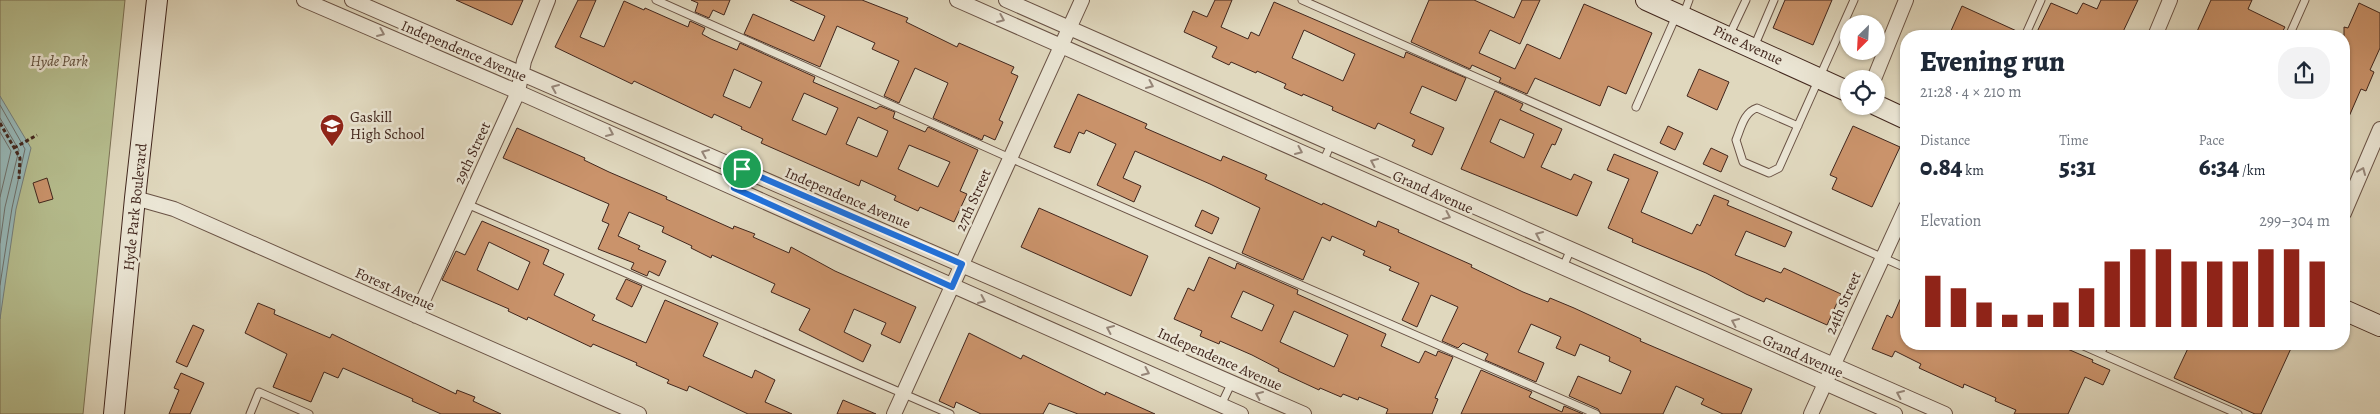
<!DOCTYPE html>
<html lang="en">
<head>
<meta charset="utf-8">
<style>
	:root { --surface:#fff; --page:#f2f2f3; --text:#1f2937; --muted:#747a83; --accent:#8f2418 }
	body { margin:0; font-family:Alegreya,serif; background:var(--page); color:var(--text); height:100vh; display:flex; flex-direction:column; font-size:19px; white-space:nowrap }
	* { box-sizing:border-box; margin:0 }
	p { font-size:16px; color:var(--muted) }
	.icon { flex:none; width:28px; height:28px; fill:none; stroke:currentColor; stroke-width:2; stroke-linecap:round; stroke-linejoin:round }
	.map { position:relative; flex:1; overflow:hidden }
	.side { position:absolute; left:1900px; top:30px; width:450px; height:320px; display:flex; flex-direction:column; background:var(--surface); border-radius:20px; box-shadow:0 1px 4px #0004 }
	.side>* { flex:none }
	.needle { width:32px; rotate:204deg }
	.tools { position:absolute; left:1840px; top:15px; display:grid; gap:10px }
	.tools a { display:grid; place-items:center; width:45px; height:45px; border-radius:50%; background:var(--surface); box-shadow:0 1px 4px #0004; font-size:25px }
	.pin { position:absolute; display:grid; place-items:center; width:42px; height:42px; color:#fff; margin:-21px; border:2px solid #fff; border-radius:50%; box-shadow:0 1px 5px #0007 }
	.round { display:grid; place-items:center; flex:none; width:52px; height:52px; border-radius:20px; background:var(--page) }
	.summary { display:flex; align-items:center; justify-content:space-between; height:85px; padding:0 20px }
	h1 { font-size:28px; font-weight:800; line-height:38px }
	.figures { display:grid; grid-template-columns:repeat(3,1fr); gap:8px; height:85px; padding:5px 20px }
	.figures div { display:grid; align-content:center }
	.figures b { font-size:25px; font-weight:800 }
	.figures small { font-size:14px; font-weight:400 }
	.figures p { font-size:14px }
	.chart { height:140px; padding:10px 20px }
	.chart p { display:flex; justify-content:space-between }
	.chart svg { width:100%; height:90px; margin-top:5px; stroke:var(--accent); stroke-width:6 }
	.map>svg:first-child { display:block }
</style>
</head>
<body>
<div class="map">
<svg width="2380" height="414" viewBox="0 0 2380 414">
	<rect width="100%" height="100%" fill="#e0d8be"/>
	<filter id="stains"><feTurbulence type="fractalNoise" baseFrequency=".004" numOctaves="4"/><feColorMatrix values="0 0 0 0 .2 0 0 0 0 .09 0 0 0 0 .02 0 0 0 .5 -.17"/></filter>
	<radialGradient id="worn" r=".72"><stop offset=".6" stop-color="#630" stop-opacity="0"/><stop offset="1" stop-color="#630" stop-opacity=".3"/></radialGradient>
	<path fill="#b6be8f" stroke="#7c7256" d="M0,0h125l-42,414h-83z"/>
	<path fill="#96b8b9" stroke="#747e7b" d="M0,96l31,52 -15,61 -16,110z"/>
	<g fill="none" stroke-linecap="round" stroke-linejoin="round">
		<path stroke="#6c6f6b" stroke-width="1" d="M0,105l25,44 -13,59 -12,77
			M0,118l19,32 -14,57 -5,36
			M0,132l11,19 -11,46"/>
	</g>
	<path fill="#ca936b" stroke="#41261d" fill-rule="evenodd" d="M456,0h67l-11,25z
		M578,0h18l-16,37 24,10 20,-46 20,9 1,-2 43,19 2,-6 15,7 -3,6 9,5 26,11 3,-7 75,34 -2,5 63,27 4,-3 15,6 -2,6 32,14 3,-5 50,23 -18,41 7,3 -13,28 -34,-15 -2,4 -24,-11 2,-4 -35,-16 -2,6 -98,-43 2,-4 -22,-10 1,-2 -28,-13 -2,4 -78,-37 -2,3 -77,-37zM734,69l28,13 -12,26 -27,-12zM804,93l34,15 -12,27 -34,-15zM858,117l30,14 -11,26 -31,-13zM909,145l41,17 -12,25 -40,-18z
		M691,0h39l-6,15 -11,-5 -4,8 -14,-6 3,-9z
		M790,0h72l46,18 -2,4 51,25 2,-4 55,24 -3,6 7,3 -19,44 4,2 -8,18 -11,-5 -2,5 -49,-22 15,-35 -33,-15 -16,35 -15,-7 15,-35 -27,-12 3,-6 -38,-17 -17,41 -76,-33 9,-20 61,27 11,-25z
		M1215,0h17l-11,27 27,12 3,-7 8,4 15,-34 130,56 2,-6 60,26 -10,23 -34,-15 -12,27 34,15 -12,27 -20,-9 3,-6 -37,-17 -3,6 -43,-19 1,-3 -30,-13 -1,2 -18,-8 2,-4 -29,-13 -1,2 -25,-11 -2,3 -17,-8 5,-10 -33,-15 9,-21 14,6zM1304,30l51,24 -12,27 -51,-23z
		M1429,0h45l40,18 8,-18h18l-20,44 -30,-14 -11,23 36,16 12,-25 33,15 24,-55 68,29 -26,61 -18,-8 -8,20 -65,-28 -8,16 -28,-12 2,-4 -29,-13 -2,4 -59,-27z
		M1785,0h47l-19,45 -40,-17z
		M2101,0h37l-17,36h-86l16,-33 26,11 6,-11 14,6z
		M2211,0h41l-4,9 37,18 -5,9h-85z
		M2359,3l21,10v35l-10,22 4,2 -8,19 -5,-2 -17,39v-101l4,1z
		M1962,6l59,27 -1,3h-63l-7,-3z
		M1699,69l30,13 -12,28 -30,-14z
		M1495,91l28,13 -3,6 42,19 -7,16 -3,-1 -11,23 30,13 3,-6 18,8 -15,34 -116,-47zM1500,119l34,15 -10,24 -34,-16z
		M1078,94l69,30 -2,4 76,33 2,-5 44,19 -2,4 57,26 1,-2 53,24 2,-6 21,9 -1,2 74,33 -1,2 52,25 25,10 2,-4 24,10 67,31 -1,2 112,48 -11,25h-18l-22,-10 3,-5 -28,-13 -13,28h-62l-3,-5 -29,-13 9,-20 43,18 10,-23 -22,-10 1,-4 -30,-13 -5,12 -19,-8 5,-11 -30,-13 -13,28 26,11 -8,19 -51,-22 3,-6 -25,-11 -5,5 -16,-7 16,-34 -27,-12 -14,32 -15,-7 17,-37 -30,-13 2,-3 -28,-12 2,-4 -33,-15 -2,5 -8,-4 -19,43 -61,-27 18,-45 -50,-24 -75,-33 -12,27 18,8 -7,16 -37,-17 19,-41 -30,-14 -2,4 -5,-2 -9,21 -16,-6z
		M1668,126l15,7 -8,17 -15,-7z
		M1853,126l47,21 -28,60 -40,-18 5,-11 -7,-3z
		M517,128l68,30 -1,2 25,12 58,25 -1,2 67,30 1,-3 21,8 -2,3 36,16 2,-6 44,24 81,36 -16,36 -19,-9 5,-11 -32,-14 -10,23 27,13 -8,17 -64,-32 11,-21 -39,-17 4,-8 -63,-29 -1,3 -20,-10 1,-2 -30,-14 2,-5 -35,-15 -11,24 22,10 -2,3 28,12 -7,15 -10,-5 -2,5 -16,-7 3,-6 -36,-14 11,-25 -7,-3 7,-17 -106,-46z
		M1711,148l17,8 -7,16 -18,-8z
		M1614,154l44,18 -17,40 28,12 23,10 5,-10 3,2 14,-31 15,6 -2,4 65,27 -7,15 -39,-16 -11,24 46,18 3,-5 57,26 -14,31 -61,-27 -2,4 -18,-8 -40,-21 -74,-31 1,-3 -25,-11 21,-49 -22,-9z
		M47,178l6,21 -14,4 -6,-20z
		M1039,208l109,48 -17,40 -110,-49z
		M1202,210l17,8 -7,16 -17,-8z
		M482,221l67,29 -6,14 21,10 -10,21 41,20 -3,5 54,23 19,-43 53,23 -15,33 49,22 3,-8 20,10 -10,22 27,12h-44l-59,-28 -2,5 -20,-8 2,-3 -33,-15 1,-2 -44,-19 -2,3 -63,-30 -1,3 -19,-9 1,-2 -67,-29 14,-29 9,4zM489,242l41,20 -12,28 -41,-20z
		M1209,257l26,12 2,-6 61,27 -1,4 89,40 -5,12 38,17 6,-12 11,5 2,-5 15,6 -18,41 3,1 -6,15h-46l2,-5 -29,-12 -1,3 -15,-6 -2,3 -21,-9 -1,2 -41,-19 1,-2 -27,-14 -32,-14 -1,3 -19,-8 2,-5 -28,-12 14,-31 6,3zM1243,291l31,14 -12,26 -31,-14zM1294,311l54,24 -14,32 -54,-25z
		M626,279l16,7 -10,21 -16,-8z
		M1906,286v58h150l37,16 -1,2 18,8 -7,15 -18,-8 -17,37h-54l2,-4 -21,-9 1,-3 -32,-14 -1,4 -44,-20 2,-4 -26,-13 -3,6 -20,-8 15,-34 5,3z
		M258,303l17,7 -1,4 56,24 2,-4 124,60 1,-4 18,7 -2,4 28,13h-60l-29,-13 1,-2 -70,-31 -5,10 -14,-6 -13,30 -38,-15 14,-33 -42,-21z
		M193,325l11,5 -17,37 -11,-5z
		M969,333l52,26 2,-4 82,40 1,-3 49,22h-77l-29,-11 -6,11h-62l-25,-12 -2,6 -15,-7z
		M2190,344h103l-32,70h-6l-81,-36z
		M1481,370l51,22 -3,5 33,15 2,-6 19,8h-122z
		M181,373l23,10 -14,31h-21l10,-24 -5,-2z
		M843,400l33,14h-39z"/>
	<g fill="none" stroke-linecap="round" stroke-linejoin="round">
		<defs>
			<path id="service" d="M656,0l354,158 586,256
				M1302,0l604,268
				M1683,16l6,-16
				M1729,36l17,-36
				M2025,36l16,-36
				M2289,36l16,-36
				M1754,47l20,-47
				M1636,107l40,-91
				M1798,126l-41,-18c-13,4 -16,20 -21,32l7,22 26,11 10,-5 75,-168
				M1323,162l8,-18
				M734,188l8,-19
				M467,204l483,210
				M1563,267l8,-18
				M2079,344l159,70
				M2101,353l4,-9
				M1221,405l11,-23
				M250,414l9,-22 50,22"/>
			<path id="minor" d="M304,0l214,92 723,322
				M352,0l952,414
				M957,0l938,414
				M1006,0l939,414
				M2155,36l15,-36
				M1874,79l32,-79
				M135,198l39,11 465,205
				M2344,213l36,-84
				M416,316l102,-224 6,-31 24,-61
				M894,414l188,-414
				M1811,414l95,-207"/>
			<path id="secondary" d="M1646,0l203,92
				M1876,105l30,14
				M2344,310l36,16
				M114,414l21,-216 22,-198"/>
		</defs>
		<use href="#service" stroke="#695245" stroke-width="9"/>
		<use href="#minor" stroke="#695245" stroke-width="16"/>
		<use href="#secondary" stroke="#41261d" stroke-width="22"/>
		<path stroke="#41261d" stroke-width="3" stroke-dasharray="4 2.5" stroke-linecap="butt" d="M0,123l20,35 -1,21
			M14,148l23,-13"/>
		<use href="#service" stroke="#ebe6d5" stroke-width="7"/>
		<use href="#minor" stroke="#ebe6d5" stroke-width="14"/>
		<use href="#secondary" stroke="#ebe6d5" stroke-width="20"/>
	</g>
	<defs><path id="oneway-chevron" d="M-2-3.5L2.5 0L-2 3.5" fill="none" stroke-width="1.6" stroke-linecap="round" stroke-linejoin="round" transform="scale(1.25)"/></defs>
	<g stroke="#968679">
		<use href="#oneway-chevron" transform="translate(1001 19) rotate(23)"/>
		<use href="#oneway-chevron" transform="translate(381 33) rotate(23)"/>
		<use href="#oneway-chevron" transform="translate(1150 85) rotate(24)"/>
		<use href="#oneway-chevron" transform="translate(555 88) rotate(-157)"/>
		<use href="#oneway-chevron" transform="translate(610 133) rotate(24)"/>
		<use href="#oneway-chevron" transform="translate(1299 151) rotate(24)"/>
		<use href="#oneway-chevron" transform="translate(705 153) rotate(-157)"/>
		<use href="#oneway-chevron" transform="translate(1374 162) rotate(-156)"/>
		<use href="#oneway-chevron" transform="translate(2362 171) rotate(-67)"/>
		<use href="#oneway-chevron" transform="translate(1447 216) rotate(24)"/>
		<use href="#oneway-chevron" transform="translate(1539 235) rotate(-156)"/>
		<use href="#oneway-chevron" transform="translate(982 300) rotate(24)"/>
		<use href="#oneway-chevron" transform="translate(1735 322) rotate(-156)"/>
		<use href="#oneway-chevron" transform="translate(1110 329) rotate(-156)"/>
		<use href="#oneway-chevron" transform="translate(1146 372) rotate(24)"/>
		<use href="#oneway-chevron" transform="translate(1900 394) rotate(-156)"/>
		<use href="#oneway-chevron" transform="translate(1259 395) rotate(-156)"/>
	</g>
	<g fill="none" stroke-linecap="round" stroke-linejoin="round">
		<defs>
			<path id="route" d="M742,169l220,95 -10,23 -218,-99z"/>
		</defs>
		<use href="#route" stroke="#fff" stroke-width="10"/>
		<use href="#route" stroke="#1a73e8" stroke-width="6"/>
	</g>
	<defs>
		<symbol id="school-pin" viewBox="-11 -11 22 30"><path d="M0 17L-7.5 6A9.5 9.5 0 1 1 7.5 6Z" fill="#8f2418" stroke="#ebe6d5"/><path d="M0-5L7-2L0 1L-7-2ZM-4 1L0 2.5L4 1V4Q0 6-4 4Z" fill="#fff"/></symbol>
	</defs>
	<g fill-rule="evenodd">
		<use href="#school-pin" x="318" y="112" width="28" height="38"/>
	</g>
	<g text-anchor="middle" stroke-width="5" stroke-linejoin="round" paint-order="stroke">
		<g font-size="15" fill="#41261d" stroke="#ebe6d5">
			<text transform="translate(1748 45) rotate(25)" y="5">Pine Avenue</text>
			<text transform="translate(464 51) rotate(23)" y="5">Independence Avenue</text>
			<text transform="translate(472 153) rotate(-65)" y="5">29th Street</text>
			<text transform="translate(1433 192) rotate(24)" y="5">Grand Avenue</text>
			<text transform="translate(848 198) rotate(23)" y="5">Independence Avenue</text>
			<text transform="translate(973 200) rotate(-66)" y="5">27th Street</text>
			<text transform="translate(135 207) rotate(-84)" y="5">Hyde Park Boulevard</text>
			<text transform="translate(395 289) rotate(24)" y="5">Forest Avenue</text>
			<text transform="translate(1843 303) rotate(-66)" y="5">24th Street</text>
			<text transform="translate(1803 356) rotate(24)" y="5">Grand Avenue</text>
			<text transform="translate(1220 359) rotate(24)" y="5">Independence Avenue</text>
		</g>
		<g font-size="15" font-style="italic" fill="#5e4c3a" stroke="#ebe6d5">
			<text x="59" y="66">Hyde Park</text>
		</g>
		<g font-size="15" fill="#41261d" stroke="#ebe6d5" text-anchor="start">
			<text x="350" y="122">Gaskill<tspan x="350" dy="17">High School</tspan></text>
		</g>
	</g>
	<rect width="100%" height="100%" filter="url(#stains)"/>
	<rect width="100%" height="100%" fill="url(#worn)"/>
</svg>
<div class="tools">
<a><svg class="needle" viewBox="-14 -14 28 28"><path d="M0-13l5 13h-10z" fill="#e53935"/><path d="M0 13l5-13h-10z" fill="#747a83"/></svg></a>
<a><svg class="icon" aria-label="locate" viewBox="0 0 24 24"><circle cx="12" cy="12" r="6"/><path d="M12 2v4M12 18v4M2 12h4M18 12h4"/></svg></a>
</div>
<div class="pin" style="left:742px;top:169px;background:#1e9e55"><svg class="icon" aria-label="arrive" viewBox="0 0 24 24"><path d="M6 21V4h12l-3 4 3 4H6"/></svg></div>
<section class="side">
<div class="summary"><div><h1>Evening run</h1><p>21:28 · 4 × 210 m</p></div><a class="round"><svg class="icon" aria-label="share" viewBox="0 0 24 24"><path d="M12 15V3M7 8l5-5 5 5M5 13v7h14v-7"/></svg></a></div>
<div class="figures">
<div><p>Distance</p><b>0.84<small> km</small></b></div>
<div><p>Time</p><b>5:31</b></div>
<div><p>Pace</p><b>6:34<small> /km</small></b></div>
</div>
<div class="chart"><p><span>Elevation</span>299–304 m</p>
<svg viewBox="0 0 160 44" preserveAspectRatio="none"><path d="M5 44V19M15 44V25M25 44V32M35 44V38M45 44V38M55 44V32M65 44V25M75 44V12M85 44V6M95 44V6M105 44V12M115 44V12M125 44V12M135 44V6M145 44V6M155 44V12"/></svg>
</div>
</section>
</div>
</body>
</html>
